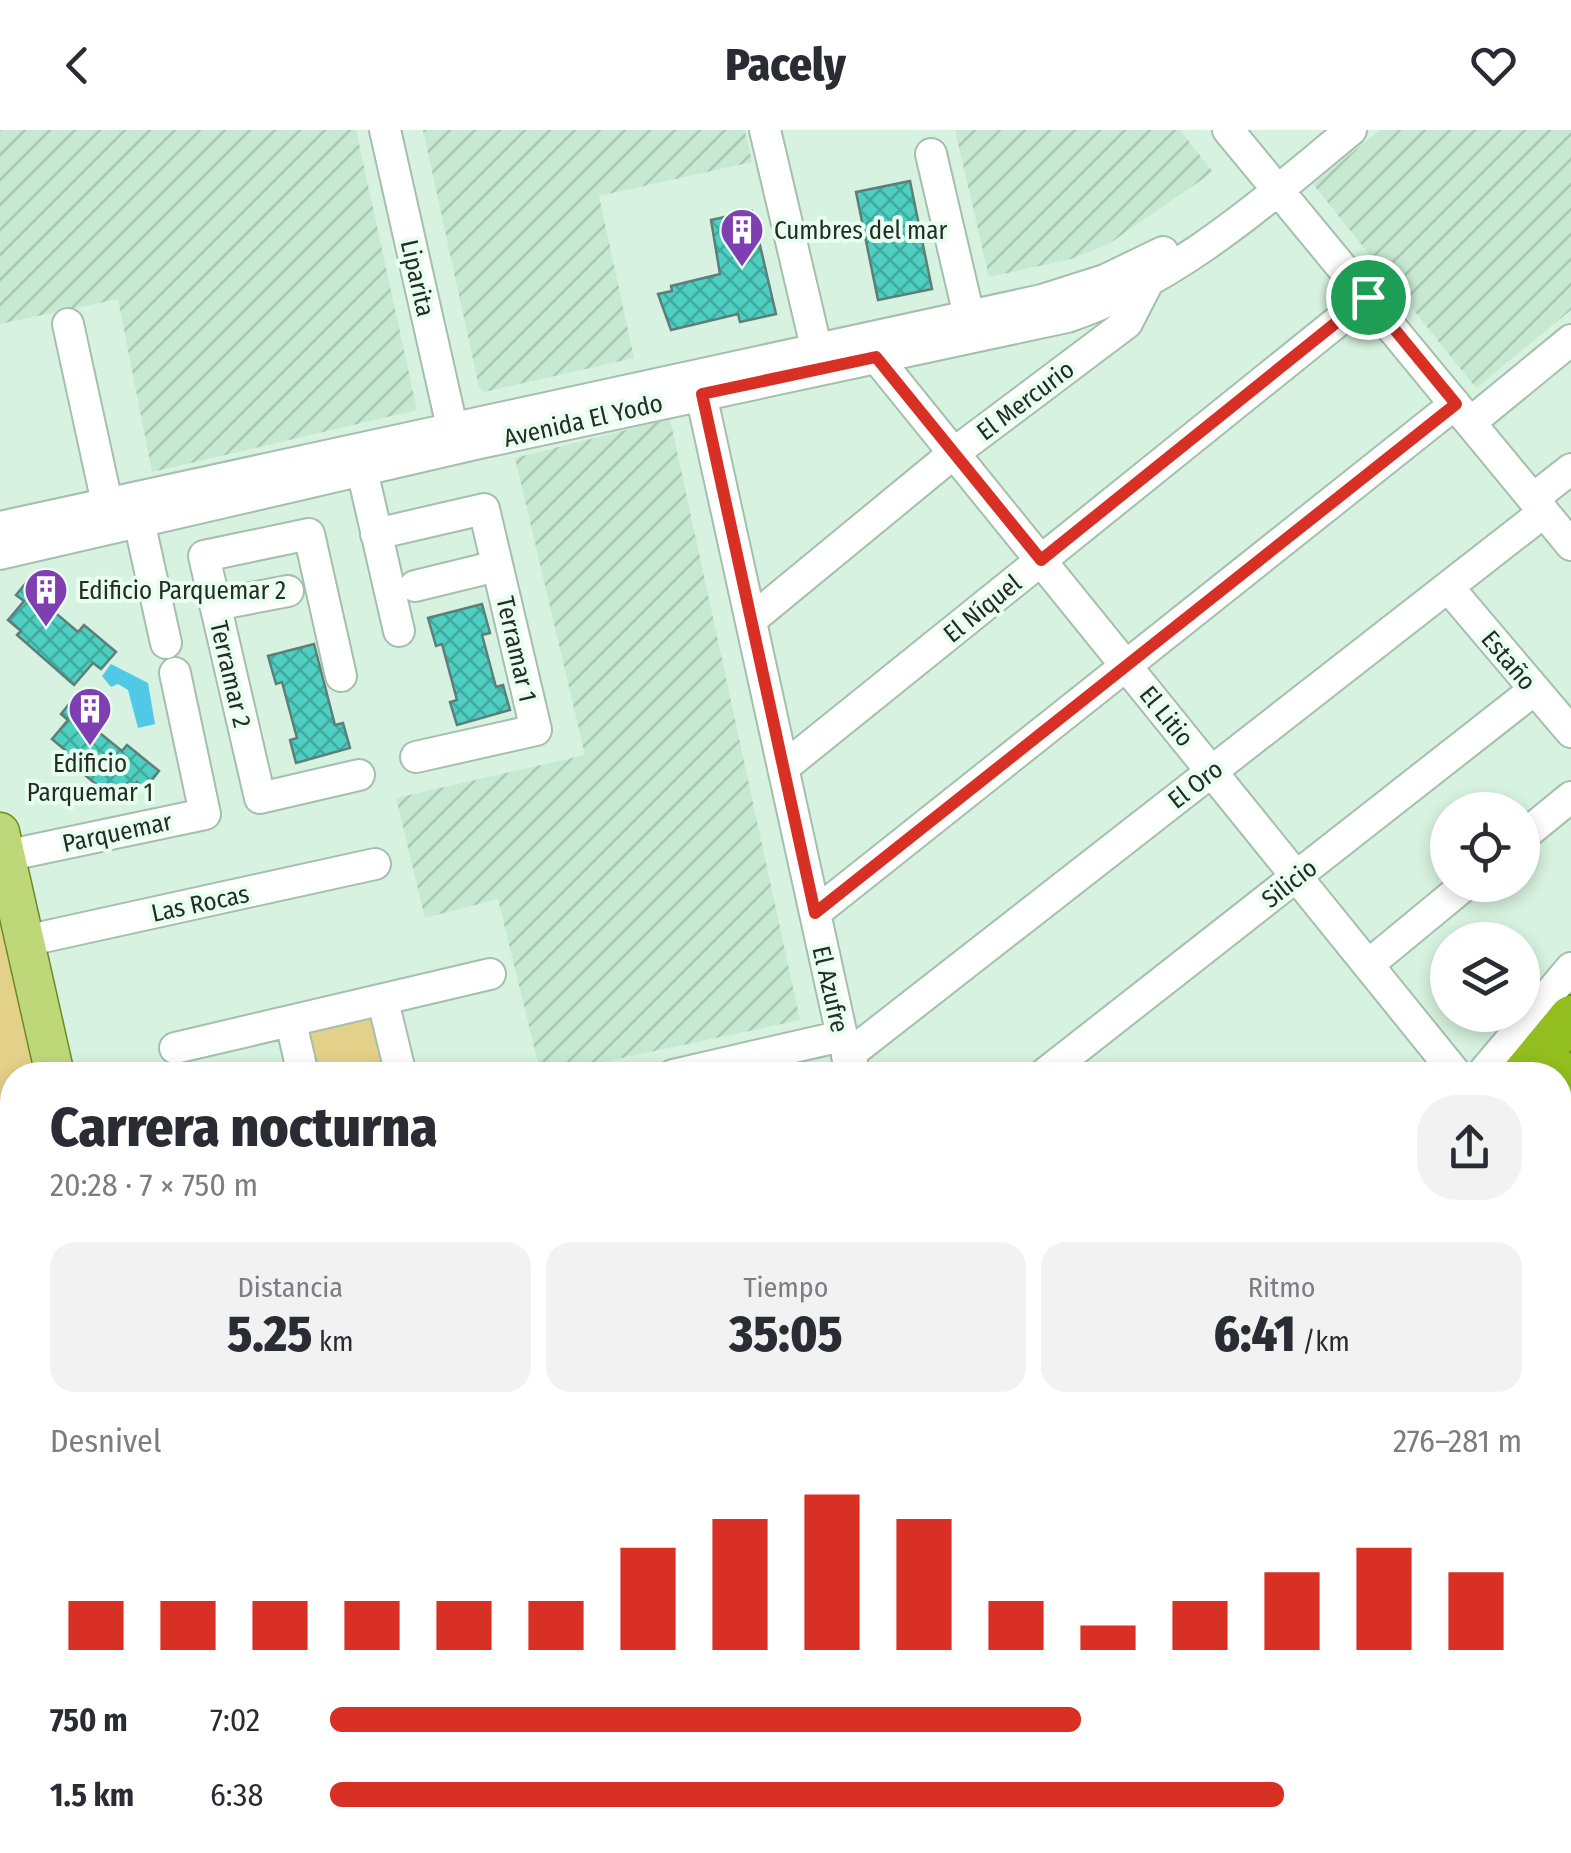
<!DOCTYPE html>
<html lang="es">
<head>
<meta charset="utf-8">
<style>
	:root { --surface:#fff; --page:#f2f2f3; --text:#2b2b33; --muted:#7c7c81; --accent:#d93025 }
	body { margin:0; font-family:"Fira Sans Condensed",sans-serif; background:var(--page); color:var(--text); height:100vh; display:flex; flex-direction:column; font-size:38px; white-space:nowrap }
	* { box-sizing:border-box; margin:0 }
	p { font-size:32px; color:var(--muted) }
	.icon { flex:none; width:55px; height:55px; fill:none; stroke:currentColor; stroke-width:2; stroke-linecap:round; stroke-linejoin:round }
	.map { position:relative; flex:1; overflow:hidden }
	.sheet { position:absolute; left:0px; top:932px; width:1572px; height:792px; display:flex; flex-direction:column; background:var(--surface); border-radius:40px 40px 0 0; box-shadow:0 5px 15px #0003 }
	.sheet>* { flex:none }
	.controls { position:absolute; left:1430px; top:662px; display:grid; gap:20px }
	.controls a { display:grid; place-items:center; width:110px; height:110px; border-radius:50%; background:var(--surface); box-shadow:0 5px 15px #0003; font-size:50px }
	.pin { position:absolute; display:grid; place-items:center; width:85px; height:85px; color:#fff; margin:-42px; border:5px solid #fff; border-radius:50%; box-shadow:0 2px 10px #0007 }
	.round { display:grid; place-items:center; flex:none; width:105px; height:105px; border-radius:40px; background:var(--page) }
	.summary { display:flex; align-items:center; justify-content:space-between; height:170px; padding:0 50px }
	h1 { font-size:55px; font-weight:800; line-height:75px }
	.stats { display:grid; grid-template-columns:repeat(3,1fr); gap:15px; height:170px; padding:10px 50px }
	.stats div { display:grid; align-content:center; border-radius:25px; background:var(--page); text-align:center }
	.stats b { font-size:50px; font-weight:800 }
	.stats small { font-size:28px; font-weight:400 }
	.stats p { font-size:28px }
	.chart { height:280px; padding:20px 50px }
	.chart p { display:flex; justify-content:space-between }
	.chart svg { width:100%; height:180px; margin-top:10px; stroke:var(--accent); stroke-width:6 }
	ul { padding:0 50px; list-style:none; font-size:32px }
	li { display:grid; grid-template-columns:160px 120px 1fr; align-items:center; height:75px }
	li i { height:25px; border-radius:12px; background:var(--accent) }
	header { display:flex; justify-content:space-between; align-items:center; height:130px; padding:0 50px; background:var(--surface); font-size:45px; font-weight:800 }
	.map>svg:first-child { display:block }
</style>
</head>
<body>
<header><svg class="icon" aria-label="back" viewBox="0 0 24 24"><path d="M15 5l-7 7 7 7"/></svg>Pacely<svg class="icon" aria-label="heart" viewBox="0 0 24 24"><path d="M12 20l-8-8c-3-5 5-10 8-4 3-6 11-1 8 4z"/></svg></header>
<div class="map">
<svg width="1571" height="1723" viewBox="0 0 1571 1723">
	<defs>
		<pattern id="industrial-furrows" width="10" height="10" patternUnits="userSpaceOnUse" patternTransform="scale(2.5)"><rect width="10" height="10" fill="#c7e9d2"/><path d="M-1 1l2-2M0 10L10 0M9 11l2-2" fill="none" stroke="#abc8b4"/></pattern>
		<pattern id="building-cross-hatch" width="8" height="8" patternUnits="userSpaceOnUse" patternTransform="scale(2.5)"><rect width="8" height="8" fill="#4ecfc2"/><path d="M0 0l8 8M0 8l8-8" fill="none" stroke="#40a89d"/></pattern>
	</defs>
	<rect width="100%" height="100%" fill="#d7f2e0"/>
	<path fill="url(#industrial-furrows)" d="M0,0h356l61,280 -265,62 -34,-173 -118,25z
		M423,0h322l7,32 -153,34 35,162 -150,34 -5,-5z
		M955,0h225l33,42 -106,73 -36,14 -82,18z
		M1380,0h191v180l-95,78 -163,-204z
		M670,289l130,601 -259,55 -43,-176 -73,19 -29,-120 189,-43 -70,-297z"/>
	<path fill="#e3d089" d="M0,749l44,196h-32v582l-12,-3z
		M374,885l15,60h-73l-11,-43z
		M1571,994v410l-11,3v-400z
		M0,1603l12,3v106l663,1 -14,10h-661z"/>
	<path fill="#50c9e6" d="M111,534l37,19 7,41 -17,4 -10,-38 -10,-6 -7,3 -9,-11z
		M1571,1503v220h-205l4,-10 190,-1v-187z
		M766,1712h271v1l-41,10h-235z
		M1087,1713v-1l223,1 -32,7 2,3h-209z"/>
	<path fill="url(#building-cross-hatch)" stroke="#5e7e7a" stroke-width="2.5" d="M910,51l22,108 -54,11 -22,-108z
		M752,81l24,103 -36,8 -2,-8 -67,16 -13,-36 14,-3 -1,-5 49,-12 -9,-54z
		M30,448l29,25 -7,7 26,22 6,-7 32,27 -15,17 -8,-6 -19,22 -57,-50 4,-4 -13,-11 16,-19 -8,-6z
		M482,474l8,29 -8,2 14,52 7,-2 7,25 -53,15 -7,-23 7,-2 -15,-56 -6,2 -8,-28z
		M314,514l21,81 8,-2 7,25 -54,15 -6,-23 7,-2 -15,-56 -6,2 -8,-28z
		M74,568l29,24 -7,8 26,21 5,-6 32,26 -14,18 -8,-7 -15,18 -15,-13 -3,4 -43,-36 4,-5 -13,-11 16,-19 -7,-6z"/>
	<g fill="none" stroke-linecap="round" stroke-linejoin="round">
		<defs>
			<path id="minor" d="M385,0l67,297
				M765,0l51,217
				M1228,0l38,46
				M931,24l38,162
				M1278,60l293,355
				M68,194l39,179
				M876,227l581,718
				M697,246l145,660 14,39
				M1471,292l100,-82
				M362,340l37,161
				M1534,368l37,-29
				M139,391l27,122
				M0,397l1042,-227 63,-20 58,-28
				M376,404l108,-25 52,221 -120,27
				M0,424l480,-111 587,-126c111,-37 196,-115 284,-187
				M415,456l82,-20
				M1448,457l123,145
				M215,475l73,-14
				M751,490l203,-167 173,-130 20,-39
				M341,546l-32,-142 -105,22 56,242 99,-23
				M783,638l585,-471
				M1522,707l49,-40
				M5,726l200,-42 -30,-141
				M815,783l640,-509
				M25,811l350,-77
				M1368,835l97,-80
				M383,871l18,74
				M291,892l12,53
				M175,918l315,-74
				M847,926l697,-544
				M673,945l169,-39
				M1043,945l491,-385
				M1481,945l90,-107
				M0,1048l12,5"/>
			<path id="major" d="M0,702l55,243"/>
			<path id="highway" d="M1523,945l48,-58
				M1560,958l11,-14
				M0,1539l12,3"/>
		</defs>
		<use href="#minor" stroke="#a5bfad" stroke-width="34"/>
		<use href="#major" stroke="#6b8b21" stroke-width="41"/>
		<use href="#highway" stroke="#6b8b21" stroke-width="46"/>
		<use href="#minor" stroke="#fff" stroke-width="30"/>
		<use href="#major" stroke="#bed879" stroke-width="38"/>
		<use href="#highway" stroke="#92be1f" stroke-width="42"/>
	</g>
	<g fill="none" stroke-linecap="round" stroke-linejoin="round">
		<defs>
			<path id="route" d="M1368,167l88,107 -641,509 -113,-519 174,-37 165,203z"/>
		</defs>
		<use href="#route" stroke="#fff" stroke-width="20"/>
		<use href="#route" stroke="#d93025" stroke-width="12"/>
	</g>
	<defs>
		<symbol id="building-pin" viewBox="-11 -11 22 30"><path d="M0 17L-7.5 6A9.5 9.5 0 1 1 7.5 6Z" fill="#803eb3" stroke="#e8feef"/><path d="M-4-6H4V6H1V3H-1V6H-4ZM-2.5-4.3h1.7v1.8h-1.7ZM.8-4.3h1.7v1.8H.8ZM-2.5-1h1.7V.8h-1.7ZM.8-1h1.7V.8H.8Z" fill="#fff"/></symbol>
	</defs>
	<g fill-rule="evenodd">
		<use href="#building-pin" x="717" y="75" width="50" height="68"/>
		<use href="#building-pin" x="21" y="435" width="50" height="68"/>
		<use href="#building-pin" x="65" y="554" width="50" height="68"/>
	</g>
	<g text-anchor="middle" stroke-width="8" stroke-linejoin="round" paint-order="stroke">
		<g font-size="25" fill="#232d26" stroke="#e8feef" text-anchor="start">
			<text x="774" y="109">Cumbres del mar</text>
			<text x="78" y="469">Edificio Parquemar 2</text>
			<text x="90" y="642" text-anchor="middle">Edificio<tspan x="90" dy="29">Parquemar 1</tspan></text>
		</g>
		<g font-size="25" fill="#232d26" stroke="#e8feef">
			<text transform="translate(418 148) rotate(77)" y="9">Liparita</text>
			<text transform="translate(1025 270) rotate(-37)" y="9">El Mercurio</text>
			<text transform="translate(583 290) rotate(-13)" y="9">Avenida El Yodo</text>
			<text transform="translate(982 478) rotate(-39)" y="9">El Níquel</text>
			<text transform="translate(517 519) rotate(77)" y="9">Terramar 1</text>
			<text transform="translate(1509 530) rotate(50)" y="9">Estaño</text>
			<text transform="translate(231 544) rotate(77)" y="9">Terramar 2</text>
			<text transform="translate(1167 586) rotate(51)" y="9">El Litio</text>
			<text transform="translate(1195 654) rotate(-38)" y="9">El Oro</text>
			<text transform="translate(117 702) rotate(-12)" y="9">Parquemar</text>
			<text transform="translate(1289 753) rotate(-38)" y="9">Silicio</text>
			<text transform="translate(200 773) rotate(-12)" y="9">Las Rocas</text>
			<text transform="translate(831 859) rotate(77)" y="9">El Azufre</text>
		</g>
	</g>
</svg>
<div class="controls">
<a><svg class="icon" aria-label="locate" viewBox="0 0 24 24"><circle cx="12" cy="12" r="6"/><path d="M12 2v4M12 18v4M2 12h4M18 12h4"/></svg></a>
<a><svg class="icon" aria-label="layers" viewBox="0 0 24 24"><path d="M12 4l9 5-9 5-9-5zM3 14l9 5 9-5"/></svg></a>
</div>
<div class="pin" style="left:1368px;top:167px;background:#1e9e55"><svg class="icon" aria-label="arrive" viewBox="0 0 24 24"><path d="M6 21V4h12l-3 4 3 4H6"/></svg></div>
<section class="sheet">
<div class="summary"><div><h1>Carrera nocturna</h1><p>20:28 · 7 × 750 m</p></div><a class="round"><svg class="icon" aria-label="share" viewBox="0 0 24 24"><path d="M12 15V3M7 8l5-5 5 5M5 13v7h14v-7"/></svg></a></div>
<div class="stats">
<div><p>Distancia</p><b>5.25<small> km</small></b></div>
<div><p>Tiempo</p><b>35:05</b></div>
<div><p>Ritmo</p><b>6:41<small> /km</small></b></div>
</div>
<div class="chart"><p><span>Desnivel</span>276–281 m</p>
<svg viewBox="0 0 160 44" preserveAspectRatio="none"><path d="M5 44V32M15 44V32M25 44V32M35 44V32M45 44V32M55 44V32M65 44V19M75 44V12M85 44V6M95 44V12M105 44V32M115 44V38M125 44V32M135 44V25M145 44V19M155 44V25"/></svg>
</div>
<ul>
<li><b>750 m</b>7:02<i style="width:63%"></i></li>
<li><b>1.5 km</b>6:38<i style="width:80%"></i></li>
</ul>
</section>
</div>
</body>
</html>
